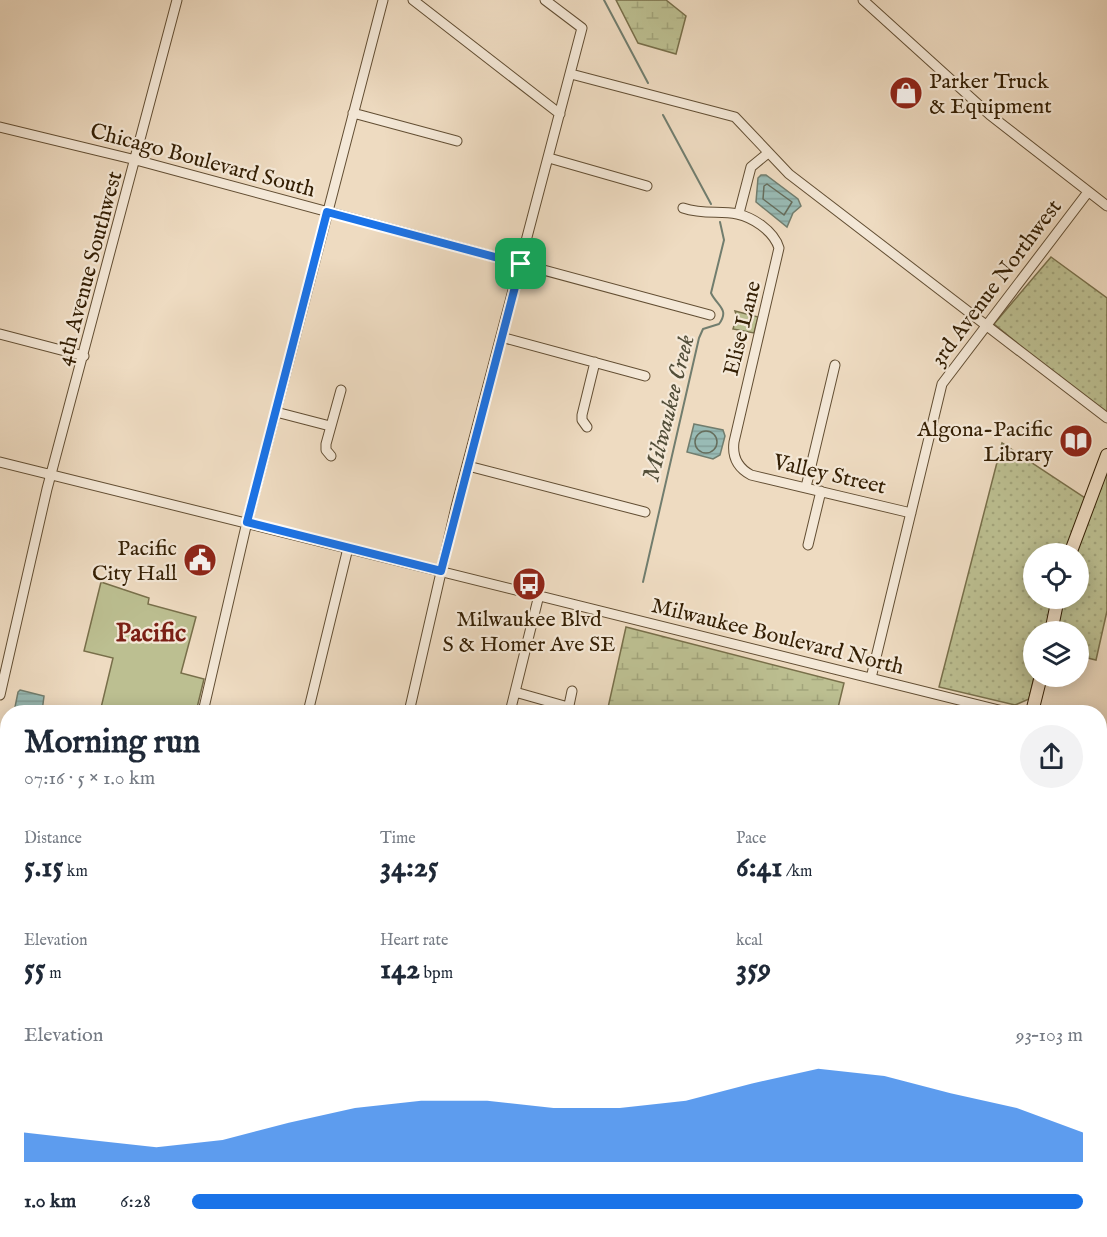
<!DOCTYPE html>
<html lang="en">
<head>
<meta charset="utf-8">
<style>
	:root { --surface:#fff; --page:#f2f2f3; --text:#1f2937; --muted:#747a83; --accent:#1a73e8 }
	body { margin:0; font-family:"IM FELL English",serif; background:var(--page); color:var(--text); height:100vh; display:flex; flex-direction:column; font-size:22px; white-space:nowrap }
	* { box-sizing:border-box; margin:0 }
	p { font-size:20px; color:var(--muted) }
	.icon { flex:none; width:33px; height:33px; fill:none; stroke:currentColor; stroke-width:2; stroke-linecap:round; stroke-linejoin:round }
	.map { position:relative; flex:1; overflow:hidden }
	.side { position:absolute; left:0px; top:705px; width:1107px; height:532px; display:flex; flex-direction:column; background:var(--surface); border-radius:24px 24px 0 0; box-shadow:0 3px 15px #0003 }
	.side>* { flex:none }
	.buttons { position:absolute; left:1023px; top:543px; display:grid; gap:12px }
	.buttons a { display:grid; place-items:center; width:66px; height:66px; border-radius:50%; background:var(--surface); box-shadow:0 3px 15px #0003; font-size:30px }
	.pin { position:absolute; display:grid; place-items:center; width:51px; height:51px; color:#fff; margin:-26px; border-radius:12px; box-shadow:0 3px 9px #0006 }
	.round { display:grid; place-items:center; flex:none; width:63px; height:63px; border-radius:32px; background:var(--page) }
	.headline { display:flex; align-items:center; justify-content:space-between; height:102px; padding:0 24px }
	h1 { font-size:33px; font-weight:700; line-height:45px }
	.metrics { display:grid; grid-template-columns:repeat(3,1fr); gap:9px; height:102px; padding:6px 24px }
	.metrics div { display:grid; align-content:center }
	.metrics b { font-size:30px; font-weight:700 }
	.metrics small { font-size:16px; font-weight:400 }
	.metrics p { font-size:16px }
	.chart { height:168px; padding:12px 24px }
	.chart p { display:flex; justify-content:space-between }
	.chart svg { width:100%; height:108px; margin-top:6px; fill:var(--accent); opacity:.7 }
	ul { padding:0 24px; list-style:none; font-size:20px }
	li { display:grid; grid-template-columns:96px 72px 1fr; align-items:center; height:45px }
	li i { height:15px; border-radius:8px; background:var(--accent) }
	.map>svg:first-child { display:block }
</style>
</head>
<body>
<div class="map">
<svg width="1107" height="1237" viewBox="0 0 1107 1237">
	<defs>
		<pattern id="grass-dots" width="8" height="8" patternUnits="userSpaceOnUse" patternTransform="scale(1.5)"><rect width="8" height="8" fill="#bcbf91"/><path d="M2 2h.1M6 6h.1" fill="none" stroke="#a2a47b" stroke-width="1.8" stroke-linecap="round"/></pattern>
		<pattern id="forest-firs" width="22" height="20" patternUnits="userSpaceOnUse" patternTransform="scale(1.5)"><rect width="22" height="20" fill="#bcbf91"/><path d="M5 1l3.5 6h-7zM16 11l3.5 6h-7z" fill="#a2a47b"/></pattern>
		<pattern id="wetland-marsh" width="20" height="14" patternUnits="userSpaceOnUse" patternTransform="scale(1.5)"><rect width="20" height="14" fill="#bcbf91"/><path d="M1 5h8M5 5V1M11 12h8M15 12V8" fill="none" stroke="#a2a47b"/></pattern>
		<pattern id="water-rules" width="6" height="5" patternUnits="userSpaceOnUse" patternTransform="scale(1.5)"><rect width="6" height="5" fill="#99bbb5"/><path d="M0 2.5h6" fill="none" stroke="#84a09a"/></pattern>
	</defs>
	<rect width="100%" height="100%" fill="#eedbc1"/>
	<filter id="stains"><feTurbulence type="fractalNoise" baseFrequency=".00333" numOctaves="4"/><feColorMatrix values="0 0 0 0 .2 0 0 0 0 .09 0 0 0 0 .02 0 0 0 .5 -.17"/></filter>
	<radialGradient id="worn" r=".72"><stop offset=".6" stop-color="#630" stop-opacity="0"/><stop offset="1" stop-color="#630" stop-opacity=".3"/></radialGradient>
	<path fill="url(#grass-dots)" stroke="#786f4a" stroke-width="1.5" fill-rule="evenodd" d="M1051,257l56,41v119l-113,-93z
		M1002,443l86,57 19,-45v156l-11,49 -17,-4 -1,-24h-44v45l-5,22 -14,6 -76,-18zM1034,554h44v44h-44z"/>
	<path fill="url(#forest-firs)" stroke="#786f4a" stroke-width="1.5" d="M1100,1039l7,2v196h-180l2,-7h171z"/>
	<path fill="url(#wetland-marsh)" stroke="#786f4a" stroke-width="1.5" d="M616,0h50l20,16 -10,38 -38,-11z
		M626,627l218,56 -7,29h-230z"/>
	<path fill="#bcbf91" stroke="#786f4a" stroke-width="1.5" d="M735,311l23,6 -4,16 -21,-4 4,-12z
		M101,582l48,16 -1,6 48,13 -15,56 23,6 -8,33h-96l13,-54 -29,-7z
		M567,1230h338l-1,7h-339z"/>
	<path fill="url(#water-rules)" stroke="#717d6e" stroke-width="1.5" d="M761,175h5l32,24 3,7 -8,7 -6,14 -31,-25 2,-24z
		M694,424l29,6 2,6 -5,19 -7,4 -26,-7z
		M20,690l24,6 -2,16h-28l4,-20z"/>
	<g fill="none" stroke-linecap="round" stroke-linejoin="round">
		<path stroke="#666d5c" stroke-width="1.5" d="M767,184l25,18 -8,13 -21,-16 1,-13z
			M695 442a11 11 0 1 1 22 0a11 11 0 1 1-22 0Z"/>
		<path stroke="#717d6e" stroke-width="2" d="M604,0l44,83
			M663,115l48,89
			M643,582l56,-244 4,-9 16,-5c11,-15 -2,-18 -8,-31l13,-53 -4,-18
			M0,785l8,2
			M770,1237l1,-7"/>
		<defs>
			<path id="minor" d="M413,0l147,114
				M863,0l127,115 117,91
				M571,74l164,43 54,57 318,244
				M353,113l104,28
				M0,127l136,33 574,155
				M549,158l98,28
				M683,208c30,10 49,-4 78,17 8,6 15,13 18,23l-45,194c-2,15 4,26 17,33l160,38
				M739,213l12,-46 17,-14
				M0,334l84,22
				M501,337l144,39
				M276,412l54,14
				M587,427l-5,-7v-5l13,-53
				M331,456l-5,-6v-6l15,-54
				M0,462l1007,250
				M468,466l177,46
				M806,487l29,-122
				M808,545l13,-54
				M871,678l71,-294 146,-192
				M515,692l53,15
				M0,695l47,-206 130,-489
				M568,710l4,-19
				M203,712l44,-190 136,-522
				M308,712l40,-164
				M409,712l47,-205 126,-479 -37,-28
				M510,712l29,-117
				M1100,735l7,2
				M0,879l8,2
				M1107,917l-6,28 2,11 4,2
				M87,1237l2,-7
				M177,1237l2,-7
				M499,1237l1,-7"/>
			<path id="major" d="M1070,554l37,-99
				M1051,632l7,-34
				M1032,712l9,-36
				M911,1237l2,-7"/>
		</defs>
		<use href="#minor" stroke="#624e33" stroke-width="11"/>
		<use href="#major" stroke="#341f04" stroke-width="14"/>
		<use href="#minor" stroke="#f4e8d7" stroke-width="9"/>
		<use href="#major" stroke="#eedbc1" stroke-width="12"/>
		<path stroke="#341f04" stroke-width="2" stroke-dasharray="10 10" stroke-linecap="butt" d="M0,760l8,2
			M1100,1012l7,2"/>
	</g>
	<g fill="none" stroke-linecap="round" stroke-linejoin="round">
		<defs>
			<path id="route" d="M327,212l194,52 -80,307 -194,-49z"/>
		</defs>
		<use href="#route" stroke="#fff" stroke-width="12"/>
		<use href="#route" stroke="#1a73e8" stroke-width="8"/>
	</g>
	<defs>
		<symbol id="shop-disc" viewBox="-11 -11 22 22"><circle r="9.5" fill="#8f2418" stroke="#f4e8d7"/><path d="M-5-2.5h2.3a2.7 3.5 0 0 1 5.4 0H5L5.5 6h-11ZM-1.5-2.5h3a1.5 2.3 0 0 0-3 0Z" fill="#fff"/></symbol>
		<symbol id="library-disc" viewBox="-11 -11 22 22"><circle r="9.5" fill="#8f2418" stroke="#f4e8d7"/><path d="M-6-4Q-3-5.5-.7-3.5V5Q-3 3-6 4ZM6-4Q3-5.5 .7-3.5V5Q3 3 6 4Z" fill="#fff"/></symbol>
		<symbol id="civic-disc" viewBox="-11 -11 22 22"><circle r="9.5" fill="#8f2418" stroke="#f4e8d7"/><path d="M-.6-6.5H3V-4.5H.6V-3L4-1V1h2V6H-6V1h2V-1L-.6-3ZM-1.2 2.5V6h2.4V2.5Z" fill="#fff"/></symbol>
		<symbol id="bus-disc" viewBox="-11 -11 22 22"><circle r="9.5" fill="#8f2418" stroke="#f4e8d7"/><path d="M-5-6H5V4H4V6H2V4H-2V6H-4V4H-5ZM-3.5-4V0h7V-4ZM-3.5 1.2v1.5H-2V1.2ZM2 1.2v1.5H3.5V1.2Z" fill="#fff"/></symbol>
	</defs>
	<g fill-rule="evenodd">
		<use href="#shop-disc" x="887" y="74" width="38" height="38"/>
		<use href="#library-disc" x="1057" y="422" width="38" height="38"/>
		<use href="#civic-disc" x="181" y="541" width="38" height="38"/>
		<use href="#bus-disc" x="510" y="565" width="38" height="38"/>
	</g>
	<g text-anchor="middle" stroke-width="4.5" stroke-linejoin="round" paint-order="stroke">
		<g font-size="22" fill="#341f04" stroke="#f4e8d7" text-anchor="end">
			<text x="929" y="88" text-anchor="start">Parker Truck<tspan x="929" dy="25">&amp; Equipment</tspan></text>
			<text x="1053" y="436">Algona-Pacific<tspan x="1053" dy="25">Library</tspan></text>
			<text x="177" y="555">Pacific<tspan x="177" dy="25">City Hall</tspan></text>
			<text x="529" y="626" text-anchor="middle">Milwaukee Blvd<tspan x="529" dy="25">S &amp; Homer Ave SE</tspan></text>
		</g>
		<g font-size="22" fill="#341f04" stroke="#f4e8d7">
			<text transform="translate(203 159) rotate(15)" y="8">Chicago Boulevard South</text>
			<text transform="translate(88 268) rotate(-75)" y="8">4th Avenue Southwest</text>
			<text transform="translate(995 282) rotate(-53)" y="8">3rd Avenue Northwest</text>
			<text transform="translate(741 328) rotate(-76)" y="8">Elise Lane</text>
			<text transform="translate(830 473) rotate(13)" y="8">Valley Street</text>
			<text transform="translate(778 635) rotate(14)" y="8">Milwaukee Boulevard North</text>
		</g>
		<g font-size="24" font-style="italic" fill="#524e39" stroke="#f4e8d7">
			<text transform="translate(668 408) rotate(-76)" y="8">Milwaukee Creek</text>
		</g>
		<g font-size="26" font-weight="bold" fill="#7a1f14" stroke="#f4e8d7">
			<text x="151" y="641">Pacific</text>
		</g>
	</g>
	<rect width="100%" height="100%" filter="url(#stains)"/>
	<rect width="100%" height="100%" fill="url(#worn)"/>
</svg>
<div class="buttons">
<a><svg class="icon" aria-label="locate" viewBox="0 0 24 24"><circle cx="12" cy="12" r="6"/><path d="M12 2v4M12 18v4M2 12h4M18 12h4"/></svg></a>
<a><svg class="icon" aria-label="layers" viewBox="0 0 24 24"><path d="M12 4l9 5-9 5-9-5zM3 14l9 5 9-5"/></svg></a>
</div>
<div class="pin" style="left:521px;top:264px;background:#1e9e55"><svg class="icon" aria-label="arrive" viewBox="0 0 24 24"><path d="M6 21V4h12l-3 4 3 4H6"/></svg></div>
<section class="side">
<div class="headline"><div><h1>Morning run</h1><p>07:16 · 5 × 1.0 km</p></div><a class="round"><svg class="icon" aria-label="share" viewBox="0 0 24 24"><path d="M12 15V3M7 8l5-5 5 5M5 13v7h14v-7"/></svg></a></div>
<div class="metrics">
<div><p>Distance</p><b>5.15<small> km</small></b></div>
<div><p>Time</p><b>34:25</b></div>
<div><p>Pace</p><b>6:41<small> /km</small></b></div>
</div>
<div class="metrics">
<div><p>Elevation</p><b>55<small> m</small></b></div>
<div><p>Heart rate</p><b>142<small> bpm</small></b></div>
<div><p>kcal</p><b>359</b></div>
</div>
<div class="chart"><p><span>Elevation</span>93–103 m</p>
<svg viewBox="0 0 160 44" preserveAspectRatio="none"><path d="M0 44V32L10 35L20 38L30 35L40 28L50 22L60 19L70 19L80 22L90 22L100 19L110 12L120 6L130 9L140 16L150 22L160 32V44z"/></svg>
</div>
<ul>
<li><b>1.0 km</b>6:28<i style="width:100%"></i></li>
</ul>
</section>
</div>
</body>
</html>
